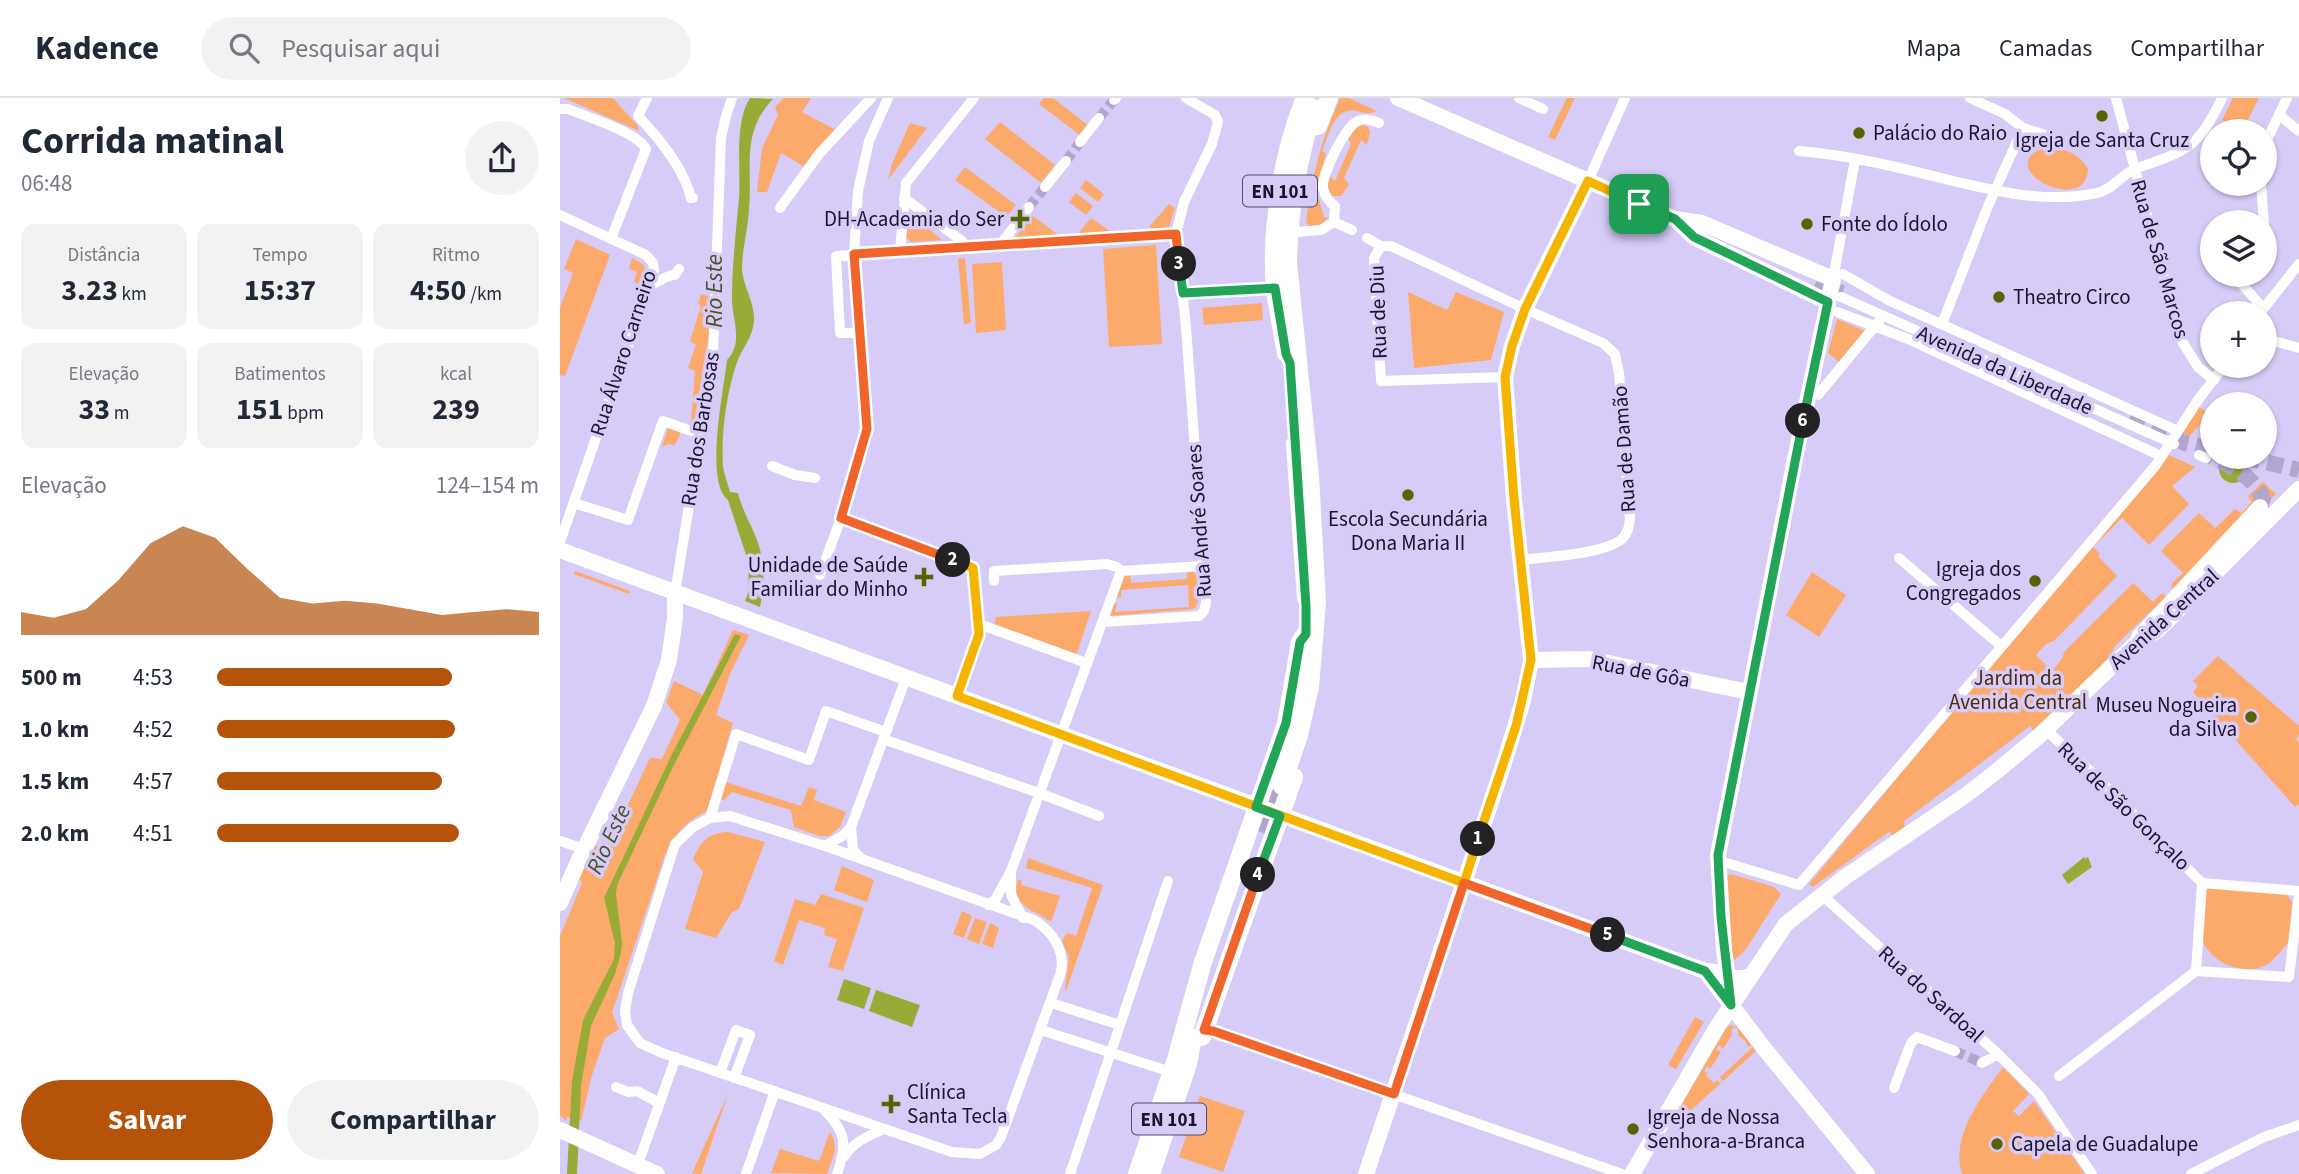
<!DOCTYPE html>
<html lang="pt">
<head>
<meta charset="utf-8">
<style>
	:root { --surface:#fff; --page:#f2f2f3; --text:#1f2937; --muted:#747a83; --line:#e0e1e3; --accent:#b45309 }
	body { margin:0; font-family:"Source Sans 3",sans-serif; background:var(--page); color:var(--text); height:100vh; display:flex; flex-direction:column; font-size:26px; white-space:nowrap }
	* { box-sizing:border-box; margin:0 }
	p { font-size:23px; color:var(--muted) }
	.icon { flex:none; width:38px; height:38px; fill:none; stroke:currentColor; stroke-width:2; stroke-linecap:round; stroke-linejoin:round }
	.map { position:relative; flex:1; overflow:hidden }
	.sheet { display:flex; flex-direction:column; background:var(--surface); width:560px }
	.sheet>* { flex:none }
	.buttons { position:absolute; left:1640px; top:21px; display:grid; gap:14px }
	.buttons a { display:grid; place-items:center; width:77px; height:77px; border-radius:50%; background:var(--surface); box-shadow:0 2px 5px #0004; font-size:35px }
	.pin { position:absolute; display:grid; place-items:center; width:60px; height:60px; color:#fff; margin:-30px; border-radius:14px; box-shadow:0 4px 10px #0006 }
	.km { position:absolute; width:35px; height:35px; margin:-18px; border-radius:50%; background:#222; color:#fff; font-size:19px; line-height:35px; text-align:center }
	.round { display:grid; place-items:center; flex:none; width:74px; height:74px; border-radius:37px; background:var(--page) }
	.headline { display:flex; align-items:center; justify-content:space-between; height:119px; padding:0 21px }
	h1 { font-size:38px; font-weight:700; line-height:52px }
	.metrics { display:grid; grid-template-columns:repeat(3,1fr); gap:10px; height:119px; padding:7px 21px }
	.metrics div { display:grid; align-content:center; border-radius:14px; background:var(--page); text-align:center }
	.metrics b { font-size:30px; font-weight:700 }
	.metrics small { font-size:19px; font-weight:400 }
	.metrics p { font-size:19px }
	.chart { height:196px; padding:14px 21px }
	.chart p { display:flex; justify-content:space-between }
	.chart svg { width:100%; height:126px; margin-top:7px; fill:var(--accent); opacity:.7 }
	.button { display:flex; gap:14px; margin-top:auto; padding:14px 21px }
	.button a { flex:1; height:80px; border-radius:42px; background:var(--accent); color:#fff; font-size:28px; font-weight:700; line-height:80px; text-align:center }
	.button a+a { background:var(--page); color:var(--text) }
	ul { padding:0 21px; list-style:none; font-size:23px }
	li { display:grid; grid-template-columns:112px 84px 1fr; align-items:center; height:52px }
	li i { height:18px; border-radius:9px; background:var(--accent) }
	header { display:flex; align-items:center; gap:42px; box-sizing:border-box; height:98px; padding:0 35px; background:var(--surface); border-bottom:2px solid var(--line) }
	header strong { font-size:33px }
	nav { display:flex; gap:38px; margin-inline-start:auto; font-size:24px }
	.search { width:490px; height:63px; background:var(--page); display:flex; align-items:center; gap:18px; box-sizing:border-box; padding:0 24px; border-radius:38px; color:var(--muted); font-size:26px }
	main { display:flex; flex:1; min-height:0 }
	.map>svg:first-child { display:block }
</style>
</head>
<body>
<header>
<strong>Kadence</strong>
<div class="search"><svg class="icon" aria-label="search" viewBox="0 0 24 24"><circle cx="10" cy="10" r="6"/><path d="M15 15l6 6"/></svg>Pesquisar aqui</div>
<nav><a>Mapa</a><a>Camadas</a><a>Compartilhar</a></nav>
</header>
<main>
<section class="sheet">
<div class="headline"><div><h1>Corrida matinal</h1><p>06:48</p></div><a class="round"><svg class="icon" aria-label="share" viewBox="0 0 24 24"><path d="M12 15V3M7 8l5-5 5 5M5 13v7h14v-7"/></svg></a></div>
<div class="metrics">
<div><p>Distância</p><b>3.23<small> km</small></b></div>
<div><p>Tempo</p><b>15:37</b></div>
<div><p>Ritmo</p><b>4:50<small> /km</small></b></div>
</div>
<div class="metrics">
<div><p>Elevação</p><b>33<small> m</small></b></div>
<div><p>Batimentos</p><b>151<small> bpm</small></b></div>
<div><p>kcal</p><b>239</b></div>
</div>
<div class="chart"><p><span>Elevação</span>124–154 m</p>
<svg viewBox="0 0 160 44" preserveAspectRatio="none"><path d="M0 44V36L10 38L20 35L30 25L40 12L50 6L60 10L70 21L80 31L90 33L100 32L110 33L120 35L130 37L140 36L150 35L160 36V44z"/></svg>
</div>
<ul>
<li><b>500 m</b>4:53<i style="width:73%"></i></li>
<li><b>1.0 km</b>4:52<i style="width:74%"></i></li>
<li><b>1.5 km</b>4:57<i style="width:70%"></i></li>
<li><b>2.0 km</b>4:51<i style="width:75%"></i></li>
</ul>
<div class="button"><a>Salvar</a><a>Compartilhar</a></div>
</section>
<div class="map">
<svg width="1739" height="1076" viewBox="0 0 1739 1076">
	<rect width="100%" height="100%" fill="#d7cbf7"/>
	<path fill="#fcaa6b" fill-rule="evenodd" d="M4,0h49l25,28 1,5z
		M224,0h27l-9,14 34,18 -31,37 -24,-14 -14,39h-10l5,-44 16,-33 -3,-8z
		M484,0h9l36,28 -8,10 -42,-32z
		M780,0h9l28,13c-7,3 -9,3 -17,1 -25,-8 -30,20 -38,39l4,2 -8,32 -3,1 9,31 4,1 -9,9 -8,1 -5,-6c7,-50 14,-78 34,-124z
		M1007,0h8l-20,42 -7,-3z
		M1673,0h26l-16,31 -21,-9z
		M440,24l55,43 -14,18 -56,-44z
		M350,25l17,5 -39,52 4,-16z
		M800,25l8,4 2,5 -3,13 -6,-5 -17,38 5,7 -8,11h-9l-6,-7 3,-14 6,6 16,-37 -4,-8z
		M1487,49c17,1 32,6 41,22 -3,50 -101,-4 -41,-22z
		M405,69l51,38 -10,12 -51,-37z
		M526,82l18,14 -6,8 -18,-14z
		M516,95l17,13 -7,9 -17,-13z
		M609,106l6,4 -6,19 -16,2 -4,-2z
		M350,116l32,26 -31,2 -5,-5z
		M473,118l27,20 -42,2 -2,-1z
		M531,120l19,13 -33,4z
		M16,141l34,16 -45,121 -5,-1v-67l13,-35 -9,-4z
		M596,147l6,99 -53,3 -6,-98z
		M72,160l11,6 2,5 -5,15 -6,-2 3,-10 -8,-3z
		M405,160l6,65 -7,1 -6,-65z
		M442,164l4,68 -30,3 -4,-69z
		M848,194l39,18 9,-18 48,20 -13,48 -77,8z
		M141,196l9,3v31l-16,95 -3,-1 4,-51 -7,-3 8,-23 -6,-4 11,-35 -3,-2z
		M702,205l1,17 -59,5 -2,-17z
		M1277,221l28,12 -26,31 -11,-9z
		M1639,309l12,7 -22,22 -9,-4z
		M108,330l11,3 1,3 -5,11 -7,-1 -6,3z
		M1609,357l26,12 -23,19 17,18 -40,41 -27,-27 -29,29 7,7 -2,2 19,20 -63,65 -8,3 -10,11 16,16 9,-11 4,-9 68,-68 20,19 9,-9 6,5 5,-5 -1,-10 11,-10 -22,-22 38,-38 16,15 20,-19 6,4 11,-11 -4,-6 15,-14 13,12 -117,116 -4,-3 -40,39 -6,13 -75,72 -4,-5 -126,95 1,6 -13,9 -2,-5 -77,56 -4,-3 277,-334z
		M632,472c9,9 9,30 2,39l-84,7 3,-12 4,-1 -2,9 74,-5 -1,-22 -67,5v8l-6,-2 6,-20 9,-4 1,11 56,-4v-7z
		M15,473l55,20 -1,3 -55,-20z
		M1252,474l34,23 -27,42 -33,-22z
		M531,513l-15,45 -82,-30 2,-9z
		M173,532l16,5 -19,39 -14,41 17,8 -26,88c-25,13 -31,22 -43,47l-52,155 7,16 -14,9 -13,37 -11,46 -14,-4 -1,4 -6,-6v-179l22,-53 -4,-6 14,-30 18,-4 40,-85 12,1 18,-39 -14,-18 8,-21 29,14z
		M1658,558l81,70v9l-3,4 3,3v62l-4,3 -102,-115 5,-6 -5,-5z
		M166,684l75,24 8,-19 8,3 -3,10 32,12 -6,15 -11,9h-10l-25,-9 -3,-17 -59,-18 -8,8 -4,-1z
		M168,734l37,10 -26,67 -7,3 -16,26 -31,-9 18,-57 -10,-13c8,-18 15,-26 35,-27z
		M468,760l75,27 -37,106 -1,-3 4,-31 -7,-16 5,-8 9,3 16,-48 -66,-20z
		M282,768l32,14 -7,22 -33,-12z
		M1171,776l43,13 7,7 -35,55 -11,11 -4,-5 -6,-79z
		M458,781l4,2 -1,4 39,11 -9,26c-18,-13 -41,-15 -33,-43z
		M1651,788l75,7 6,10 -3,39c-6,6 -15,19 -23,23 -24,12 -57,-3 -65,-28 -3,-9 3,-34 3,-44z
		M261,796l43,14 -21,63 -15,-4 9,-28 -13,-4 1,-7 -26,-8 -16,45 -9,-4 21,-62 20,6z
		M402,813l10,5 -8,22 -11,-4z
		M415,820l12,4 -8,22 -12,-5z
		M430,825l9,5 -6,20 -11,-4z
		M1135,919l9,5 -28,47 -8,-4z
		M1170,927l7,2 21,22 -82,75 -4,-3 54,-93zM1174,929l4,2v6l7,6 3,6 3,-2 2,2 -33,30 2,4 -2,2 -3,-3 -3,3 -8,-7 2,-3 -4,-2 3,-5 3,3 11,-17 -5,-2 3,-5 4,4 9,-14 -1,-5z
		M1443,969l26,27 -16,17 6,5 15,-15 51,73h-123c-12,-38 20,-78 41,-107z
		M168,996l-27,80 -9,-1z
		M640,998l45,15 -22,61 -44,-15z
		M270,1034c10,13 2,28 -3,42l-56,-1 9,-24 39,12z"/>
	<path fill="#99ab37" d="M190,0l23,1c-33,34 -20,70 -24,111 -1,19 -7,40 -7,59 1,18 13,33 12,52 -1,17 -13,28 -18,44 -10,31 -15,69 -13,101 1,9 5,17 7,26l8,1c4,17 13,31 19,47 8,21 8,45 3,67l-15,-6 4,-10 -1,-30 -20,-61c-24,-18 -4,-111 -1,-140 17,-18 5,-40 5,-61 0,-34 4,-68 7,-101 2,-29 -5,-76 11,-100z
		M1659 371a14 14 0 1 1 28 0a14 14 0 1 1-28 0Z
		M175,536l6,2 -68,131 -56,118 -1,9 6,49 -1,10 -6,21 -24,52 -10,60 -4,88h-10l5,-93 11,-61 31,-61 1,-16 -11,-45 69,-146z
		M1524,759l1,2 3,-2 4,10 -24,17 -6,-9z
		M284,881l27,9 -7,21 -27,-9z
		M316,892l44,15 -8,22 -43,-16z"/>
	<g fill="none" stroke-linecap="round" stroke-linejoin="round">
		<path stroke="#b2a6cf" stroke-width="10" stroke-dasharray="10 5" stroke-linecap="butt" d="M539,20l15,-18
			M506,63l14,-19
			M469,109l16,-20
			M1395,953l27,12"/>
		<path stroke="#b2a6cf" stroke-width="16" stroke-dasharray="16 8" stroke-linecap="butt" d="M1256,184l26,11
			M1569,321l56,24 27,6
			M1639,352c23,12 54,23 64,49l-3,8
			M1684,359l55,13"/>
		<path stroke="#b2a6cf" stroke-width="18" stroke-dasharray="18 9" stroke-linecap="butt" d="M698,733l17,-47"/>
		<path stroke="#fff" stroke-width="10" d="M87,0l-9,18c20,21 46,52 53,82h2
			M959,0l24,11
			M1410,0l35,16 18,14 41,13
			M1556,0l64,240 18,29 16,13
			M554,2l2,-2
			M0,11h8c19,8 69,23 78,40l-35,90
			M1719,17l20,16
			M520,44l19,-24
			M1704,48l23,-48
			M1239,53c50,4 98,16 146,28 49,12 101,25 152,14 16,-3 24,-19 40,-25 50,-17 61,-20 85,-70
			M1028,83l37,-83
			M1701,86l3,41
			M485,89l21,-26
			M344,100l58,43 4,5
			M220,110l39,-54 52,-56
			M0,117l86,40 7,8 1,7 -94,272
			M774,124l1,-16c-6,-4 -10,-10 -12,-18 -2,-13 23,-63 35,-67 8,-3 13,-1 21,2
			M774,124l18,8
			M737,134l24,-2 13,-8
			M807,140l14,8h10l134,63 78,34 12,11 4,19 11,146c-1,8 -2,14 -8,20 -17,15 -77,18 -101,21
			M441,146l28,-37
			M821,148l-7,12 7,123 124,-4
			M340,152l6,-67 68,-85
			M1283,176l47,27 288,130
			M1680,177v7l23,26
			M1273,181l22,-119
			M88,187c11,-1 16,-10 27,-10l4,-6
			M623,195l92,-5
			M1281,199l333,147
			M1277,214l71,27 253,117
			M1700,215l39,-49
			M1382,226l46,-118 35,-78
			M299,235h-19l-4,-77 340,-22
			M1704,237l3,4 32,9
			M1258,297l61,-74
			M1639,357l7,3
			M212,368l23,9 20,3
			M14,405l54,17 35,-99 37,13
			M281,420l132,50 7,66 -23,62
			M1339,460l102,88
			M260,477l21,-57 26,-89 -13,-175 4,-63 11,-50 19,-43
			M434,483v-10l113,-7 10,3 4,4 82,-5
			M115,495l38,-237 8,-218 5,-22 6,-18
			M543,524l96,-6 5,-5 2,-8 -20,-276 -10,-93 8,-32 28,-58 6,-22 -3,-7 -29,-17
			M419,526l102,37
			M1486,632l36,33 120,120
			M323,641l156,54 60,23
			M170,718l95,30 209,74c19,12 31,30 27,52l-60,165 -5,8 -16,9 -28,-2 -290,-99 -22,-10 -13,-18 -2,-14 3,-18 47,-149 18,-17 17,-9z
			M150,720l26,-84 73,26 17,-49 60,21
			M0,743l24,8
			M265,748l19,-11 7,-8
			M300,759l-7,-7 -2,-23 55,-149
			M1167,765l72,22 357,-420 42,-65 26,-34
			M451,777v20l12,23
			M1642,785l97,8
			M1262,797l176,159 40,40 54,80
			M428,807l7,-5 16,-29 110,-300
			M1636,873l93,6
			M1636,873l6,-88
			M1729,879l10,-83
			M491,905l69,22 -50,149
			M560,927l48,-144
			M481,932l130,42
			M644,932l9,1 409,143
			M1422,965l16,-9
			M160,975l16,-43 14,5 -16,43
			M1499,978l137,-105
			M56,989l12,5 9,-1 22,12
			M1334,990l17,-45 6,-6 38,14
			M264,1012c23,22 23,35 13,64
			M284,1059c9,-15 24,-21 40,-28
			M78,1066l38,-107
			M186,1076l29,-83
			M1631,1076l73,-37 35,-12"/>
		<path stroke="#fff" stroke-width="16" d="M838,0l284,124
			M1115,121l27,4 131,56 -38,180 -77,396 6,95 5,36
			M1115,121l19,18 134,65
			M0,452l1145,421c18,-1 26,12 45,5
			M1579,539l121,-130
			M971,562l58,-1 160,33
			M0,805l18,-41 76,-156 15,-46 6,-42v-25
			M1145,873l58,76 104,127
			M0,1032l97,44
			M806,1076l136,-405 21,-68 8,-41 -17,-161 -9,-122 7,-31 13,-37 63,-128
			M1072,1076l85,-147 69,-103 59,-47 121,-82 31,-24 42,-35 95,-91 24,-15 141,-141"/>
		<path stroke="#fff" stroke-width="18" d="M758,28l11,-28
			M726,255c-4,-21 -8,-43 -11,-64 -5,-59 7,-136 30,-191
			M735,346l11,154
			M722,688l17,-51 11,-48 7,-85 -7,-125 -22,-214c1,-54 10,-104 26,-155
			M642,939l92,-260
			M618,954l25,-90 83,-238 14,-82 6,-9
			M577,1076l45,-132
			M591,1076l37,-110 5,-26"/>
	</g>
	<g fill="none" stroke-linecap="round" stroke-linejoin="round">
		<defs>
			<path id="split-1" d="M918,741l38,-113 15,-66 -17,-161 -9,-122 7,-31 13,-37 63,-128 51,23"/>
			<path id="split-2" d="M393,462l20,8 6,66 -22,62 507,187 14,-44"/>
			<path id="split-3" d="M393,462l-112,-42 26,-89 -13,-175 322,-20 3,30"/>
			<path id="split-4" d="M619,166l4,29 92,-5 11,66 4,9 16,243v28l-6,8 -14,81 -30,84 24,9 -22,59"/>
			<path id="split-5" d="M698,777l-54,155 9,1 181,63 70,-211 144,52"/>
			<path id="split-6" d="M1048,837l97,36 26,34 -10,-88 -3,-62 85,-434"/>
			<path id="split-7" d="M1079,106l36,15 19,18 134,65 -25,119"/>
		</defs>
		<use href="#split-1" stroke="#fff" stroke-width="14"/>
		<use href="#split-2" stroke="#fff" stroke-width="14"/>
		<use href="#split-3" stroke="#fff" stroke-width="14"/>
		<use href="#split-4" stroke="#fff" stroke-width="14"/>
		<use href="#split-5" stroke="#fff" stroke-width="14"/>
		<use href="#split-6" stroke="#fff" stroke-width="14"/>
		<use href="#split-7" stroke="#fff" stroke-width="14"/>
		<use href="#split-1" stroke="#f5b400" stroke-width="9"/>
		<use href="#split-2" stroke="#f5b400" stroke-width="9"/>
		<use href="#split-3" stroke="#f0652b" stroke-width="9"/>
		<use href="#split-4" stroke="#22a559" stroke-width="9"/>
		<use href="#split-5" stroke="#f0652b" stroke-width="9"/>
		<use href="#split-6" stroke="#22a559" stroke-width="9"/>
		<use href="#split-7" stroke="#22a559" stroke-width="9"/>
	</g>
	<g fill="#576303" stroke="#d7cbf7" stroke-width="2.5">
		<circle cx="1542" cy="18" r="7"/>
		<circle cx="1299" cy="35" r="7"/>
		<path d="M456.5 110.5h7v7h7v7h-7v7h-7v-7h-7v-7h7z"/>
		<circle cx="1247" cy="126" r="7"/>
		<circle cx="1439" cy="199" r="7"/>
		<circle cx="848" cy="397" r="7"/>
		<path d="M360.5 468.5h7v7h7v7h-7v7h-7v-7h-7v-7h7z"/>
		<circle cx="1475" cy="483" r="7"/>
		<circle cx="1691" cy="619" r="7"/>
		<path d="M327.5 995.5h7v7h7v7h-7v7h-7v-7h-7v-7h7z"/>
		<circle cx="1073" cy="1031" r="7"/>
		<circle cx="1437" cy="1046" r="7"/>
	</g>
	<g text-anchor="middle" stroke-width="7" stroke-linejoin="round" paint-order="stroke">
		<g fill="#d7cbf7" stroke="#544a6a" stroke-width="2">
			<rect x="683" y="77.5" width="74" height="31" rx="5"/>
			<rect x="572" y="1005.5" width="74" height="31" rx="5"/>
		</g>
		<g font-size="19" font-weight="bold" fill="#1c132e">
			<text x="720" y="100">EN 101</text>
			<text x="609" y="1028">EN 101</text>
		</g>
		<g font-size="21" fill="#1c132e" stroke="#d7cbf7" text-anchor="start">
			<text x="1313" y="42">Palácio do Raio</text>
			<text x="1542" y="49" text-anchor="middle">Igreja de Santa Cruz</text>
			<text x="444" y="128" text-anchor="end">DH-Academia do Ser</text>
			<text x="1261" y="133">Fonte do Ídolo</text>
			<text x="1453" y="206">Theatro Circo</text>
			<text x="848" y="428" text-anchor="middle">Escola Secundária<tspan x="848" dy="24">Dona Maria II</tspan></text>
			<text x="348" y="474" text-anchor="end">Unidade de Saúde<tspan x="348" dy="24">Familiar do Minho</tspan></text>
			<text x="1461" y="478" text-anchor="end">Igreja dos<tspan x="1461" dy="24">Congregados</tspan></text>
			<text x="1677" y="614" text-anchor="end">Museu Nogueira<tspan x="1677" dy="24">da Silva</tspan></text>
			<text x="347" y="1001">Clínica<tspan x="347" dy="24">Santa Tecla</tspan></text>
			<text x="1087" y="1026">Igreja de Nossa<tspan x="1087" dy="24">Senhora-a-Branca</tspan></text>
			<text x="1451" y="1053">Capela de Guadalupe</text>
		</g>
		<g font-size="21" fill="#1c132e" stroke="#d7cbf7">
			<text transform="translate(1600 161) rotate(74)" y="7">Rua de São Marcos</text>
			<text transform="translate(818 214) rotate(-92)" y="7">Rua de Diu</text>
			<text transform="translate(63 255) rotate(-72)" y="7">Rua Álvaro Carneiro</text>
			<text transform="translate(1445 272) rotate(24)" y="7">Avenida da Liberdade</text>
			<text transform="translate(140 331) rotate(-81)" y="7">Rua dos Barbosas</text>
			<text transform="translate(1064 351) rotate(-94)" y="7">Rua de Damão</text>
			<text transform="translate(639 423) rotate(-94)" y="7">Rua André Soares</text>
			<text transform="translate(1604 521) rotate(-42)" y="7">Avenida Central</text>
			<text transform="translate(1081 573) rotate(11)" y="7">Rua de Gôa</text>
			<text transform="translate(1564 708) rotate(44)" y="7">Rua de São Gonçalo</text>
			<text transform="translate(1371 896) rotate(42)" y="7">Rua do Sardoal</text>
		</g>
		<g font-size="21" fill="#4d2a0a" stroke="#d7cbf7">
			<text x="1458" y="587">Jardim da<tspan x="1458" dy="24">Avenida Central</tspan></text>
		</g>
		<g font-size="23" font-style="italic" fill="#495124" stroke="#d7cbf7">
			<text transform="translate(154 193) rotate(-90)" y="8">Rio Este</text>
			<text transform="translate(48 741) rotate(-65)" y="8">Rio Este</text>
		</g>
	</g>
</svg>
<div class="buttons">
<a><svg class="icon" aria-label="locate" viewBox="0 0 24 24"><circle cx="12" cy="12" r="6"/><path d="M12 2v4M12 18v4M2 12h4M18 12h4"/></svg></a>
<a><svg class="icon" aria-label="layers" viewBox="0 0 24 24"><path d="M12 4l9 5-9 5-9-5zM3 14l9 5 9-5"/></svg></a>
<a>+</a>
<a>−</a>
</div>
<div class="pin" style="left:1079px;top:106px;background:#1e9e55"><svg class="icon" aria-label="arrive" viewBox="0 0 24 24"><path d="M6 21V4h12l-3 4 3 4H6"/></svg></div>
<b class="km" style="left:918px;top:741px">1</b>
<b class="km" style="left:393px;top:462px">2</b>
<b class="km" style="left:619px;top:166px">3</b>
<b class="km" style="left:698px;top:777px">4</b>
<b class="km" style="left:1048px;top:837px">5</b>
<b class="km" style="left:1243px;top:323px">6</b>
</div>
</main>
</body>
</html>
